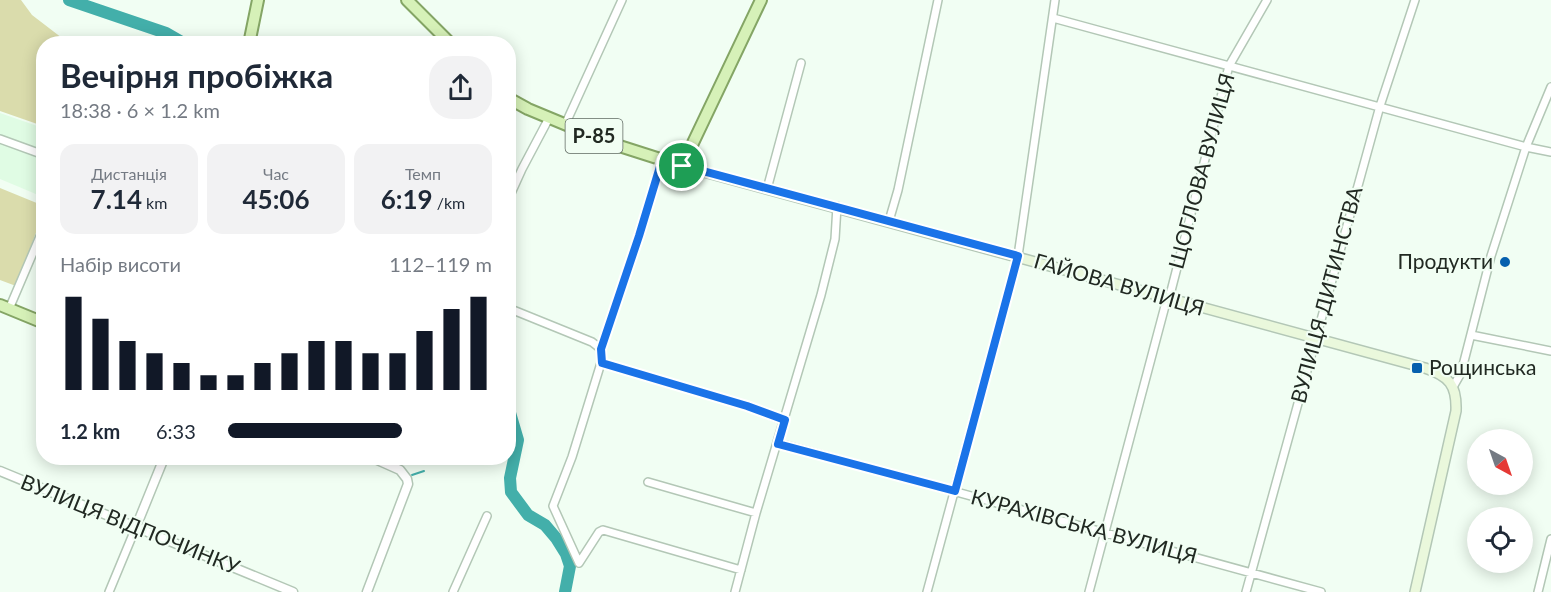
<!DOCTYPE html>
<html lang="uk">
<head>
<meta charset="utf-8">
<style>
	:root { --surface:#fff; --page:#f2f2f3; --text:#1f2937; --muted:#747a83; --accent:#111827 }
	body { margin:0; font-family:Lato,sans-serif; background:var(--page); color:var(--text); height:100vh; display:flex; flex-direction:column; font-size:22px; white-space:nowrap }
	* { box-sizing:border-box; margin:0 }
	p { font-size:20px; color:var(--muted) }
	.icon { flex:none; width:33px; height:33px; fill:none; stroke:currentColor; stroke-width:2; stroke-linecap:round; stroke-linejoin:round }
	.map { position:relative; flex:1; overflow:hidden }
	.sheet { position:absolute; left:36px; top:36px; width:480px; height:429px; display:flex; flex-direction:column; background:var(--surface); border-radius:24px; box-shadow:0 3px 15px #0003 }
	.sheet>* { flex:none }
	.needle { width:39px; rotate:140deg }
	.controls { position:absolute; left:1467px; top:429px; display:grid; gap:12px }
	.controls a { display:grid; place-items:center; width:66px; height:66px; border-radius:50%; background:var(--surface); box-shadow:0 3px 15px #0003; font-size:30px }
	.pin { position:absolute; display:grid; place-items:center; width:51px; height:51px; color:#fff; margin:-26px; border:3px solid #fff; border-radius:50%; box-shadow:0 2px 6px #0007 }
	.round { display:grid; place-items:center; flex:none; width:63px; height:63px; border-radius:24px; background:var(--page) }
	.summary { display:flex; align-items:center; justify-content:space-between; height:102px; padding:0 24px }
	h1 { font-size:33px; font-weight:700; line-height:45px }
	.stats { display:grid; grid-template-columns:repeat(3,1fr); gap:9px; height:102px; padding:6px 24px }
	.stats div { display:grid; align-content:center; border-radius:15px; background:var(--page); text-align:center }
	.stats b { font-size:26px; font-weight:700 }
	.stats small { font-size:16px; font-weight:400 }
	.stats p { font-size:16px }
	.chart { height:168px; padding:12px 24px }
	.chart p { display:flex; justify-content:space-between }
	.chart svg { width:100%; height:108px; margin-top:6px; stroke:var(--accent); stroke-width:6 }
	ul { padding:0 24px; list-style:none; font-size:20px }
	li { display:grid; grid-template-columns:96px 72px 1fr; align-items:center; height:45px }
	li i { height:15px; border-radius:8px; background:var(--accent) }
	.map>svg:first-child { display:block }
</style>
</head>
<body>
<div class="map">
<svg width="1551" height="592" viewBox="0 0 1551 592">
	<rect width="100%" height="100%" fill="#f1fef3"/>
	<path fill="#e0fce4" d="M0,113l43,15v69l-43,-18z"/>
	<path fill="#dadcac" d="M0,0h21l11,15 30,23 -2,5 -16,1 -1,82 -43,-15z
		M0,188l44,18 -1,8 -27,72 -16,-6z"/>
	<g fill="none" stroke-linecap="round" stroke-linejoin="round">
		<path stroke="#43afaa" stroke-width="2" d="M412,475l12,-4"/>
		<path stroke="#43afaa" stroke-width="12" d="M69,0l97,33 19,11
			M508,406l10,34 -8,38 1,14 17,23 17,10 11,13 10,16 4,12 -5,26"/>
		<defs>
			<path id="minor" d="M1053,18l473,129 25,5
				M565,125l57,-125
				M0,139l44,16
				M767,189l34,-126
				M508,200l14,-31 27,-51
				M889,221l9,-31 40,-190
				M508,308l84,34 9,7
				M9,309l35,-82
				M1471,335l80,16
				M601,363l146,43 38,15
				M1453,387l8,-14 30,-117 35,-109 25,-60
				M778,443l543,149
				M648,482l108,31
				M579,563l-26,-57 19,-49 29,-94v-14l38,-113 23,-76
				M579,563l20,-31 4,-2 138,40
				M109,592l27,-65
				M453,592l34,-76
				M735,592l21,-79 65,-218 14,-56 2,-33
				M927,592l91,-336 37,-256
				M1089,592l76,-286 6,-15 58,-225 38,-66
				M1246,592l134,-486 35,-106
				M1538,592l13,-53"/>
			<path id="tertiary" d="M0,471l293,121
				M136,527l28,-69
				M367,592l41,-108 -1,-5 -7,-9 -27,-12"/>
			<path id="secondary" d="M682,166l743,202c24,8 32,17 31,43l-41,181"/>
			<path id="primary" d="M407,0l44,44
				M249,44l9,-44
				M508,98l20,11 82,34 72,23 79,-166
				M0,305l44,18"/>
		</defs>
		<use href="#minor" stroke="#b3c7b6" stroke-width="10"/>
		<use href="#tertiary" stroke="#b3c7b6" stroke-width="11"/>
		<use href="#secondary" stroke="#b3c7b6" stroke-width="12"/>
		<use href="#primary" stroke="#84a565" stroke-width="14"/>
		<use href="#minor" stroke="#fff" stroke-width="7"/>
		<use href="#tertiary" stroke="#fff" stroke-width="8"/>
		<use href="#secondary" stroke="#eaf8dc" stroke-width="9"/>
		<use href="#primary" stroke="#d6f1b8" stroke-width="10"/>
	</g>
	<g fill="none" stroke-linecap="round" stroke-linejoin="round">
		<defs>
			<path id="route" d="M662,160l356,96 -63,235 -177,-47 7,-24 -38,-14 -145,-43 -1,-14 38,-113z"/>
		</defs>
		<use href="#route" stroke="#fff" stroke-width="12"/>
		<use href="#route" stroke="#1a73e8" stroke-width="8"/>
	</g>
	<g fill="#0660ae" stroke="#f1fef3" stroke-width="2">
		<circle cx="1505" cy="262" r="6"/>
		<rect x="1411" y="362" width="12" height="12" rx="3"/>
	</g>
	<g text-anchor="middle" stroke-width="4.5" stroke-linejoin="round" paint-order="stroke">
		<rect fill="#f1fef3" stroke="#5f6961" stroke-width="1.5" x="565.5" y="119" width="57" height="34" rx="4.5"/>
		<g font-size="20" font-weight="bold" fill="#212922">
			<text x="594" y="143">Р-85</text>
		</g>
		<g font-size="21" fill="#212922" stroke="#f1fef3">
			<text transform="translate(1202 171) rotate(-75)" y="7">ЩОГЛОВА ВУЛИЦЯ</text>
			<text transform="translate(1119 285) rotate(16)" y="7">ГАЙОВА ВУЛИЦЯ</text>
			<text transform="translate(1327 295) rotate(-75)" y="7">ВУЛИЦЯ ДИТИНСТВА</text>
			<text transform="translate(130 525) rotate(22)" y="7">ВУЛИЦЯ ВІДПОЧИНКУ</text>
			<text transform="translate(1084 527) rotate(15)" y="7">КУРАХІВСЬКА ВУЛИЦЯ</text>
		</g>
		<g font-size="21" fill="#212922" stroke="#f1fef3" text-anchor="end">
			<text x="1493" y="269">Продукти</text>
			<text x="1429" y="375" text-anchor="start">Рощинська</text>
		</g>
	</g>
</svg>
<div class="controls">
<a><svg class="needle" viewBox="-14 -14 28 28"><path d="M0-13l5 13h-10z" fill="#e53935"/><path d="M0 13l5-13h-10z" fill="#747a83"/></svg></a>
<a><svg class="icon" aria-label="locate" viewBox="0 0 24 24"><circle cx="12" cy="12" r="6"/><path d="M12 2v4M12 18v4M2 12h4M18 12h4"/></svg></a>
</div>
<div class="pin" style="left:682px;top:166px;background:#1e9e55"><svg class="icon" aria-label="arrive" viewBox="0 0 24 24"><path d="M6 21V4h12l-3 4 3 4H6"/></svg></div>
<section class="sheet">
<div class="summary"><div><h1>Вечірня пробіжка</h1><p>18:38 · 6 × 1.2 km</p></div><a class="round"><svg class="icon" aria-label="share" viewBox="0 0 24 24"><path d="M12 15V3M7 8l5-5 5 5M5 13v7h14v-7"/></svg></a></div>
<div class="stats">
<div><p>Дистанція</p><b>7.14<small> km</small></b></div>
<div><p>Час</p><b>45:06</b></div>
<div><p>Темп</p><b>6:19<small> /km</small></b></div>
</div>
<div class="chart"><p><span>Набір висоти</span>112–119 m</p>
<svg viewBox="0 0 160 44" preserveAspectRatio="none"><path d="M5 44V6M15 44V15M25 44V24M35 44V29M45 44V33M55 44V38M65 44V38M75 44V33M85 44V29M95 44V24M105 44V24M115 44V29M125 44V29M135 44V20M145 44V11M155 44V6"/></svg>
</div>
<ul>
<li><b>1.2 km</b>6:33<i style="width:66%"></i></li>
</ul>
</section>
</div>
</body>
</html>
